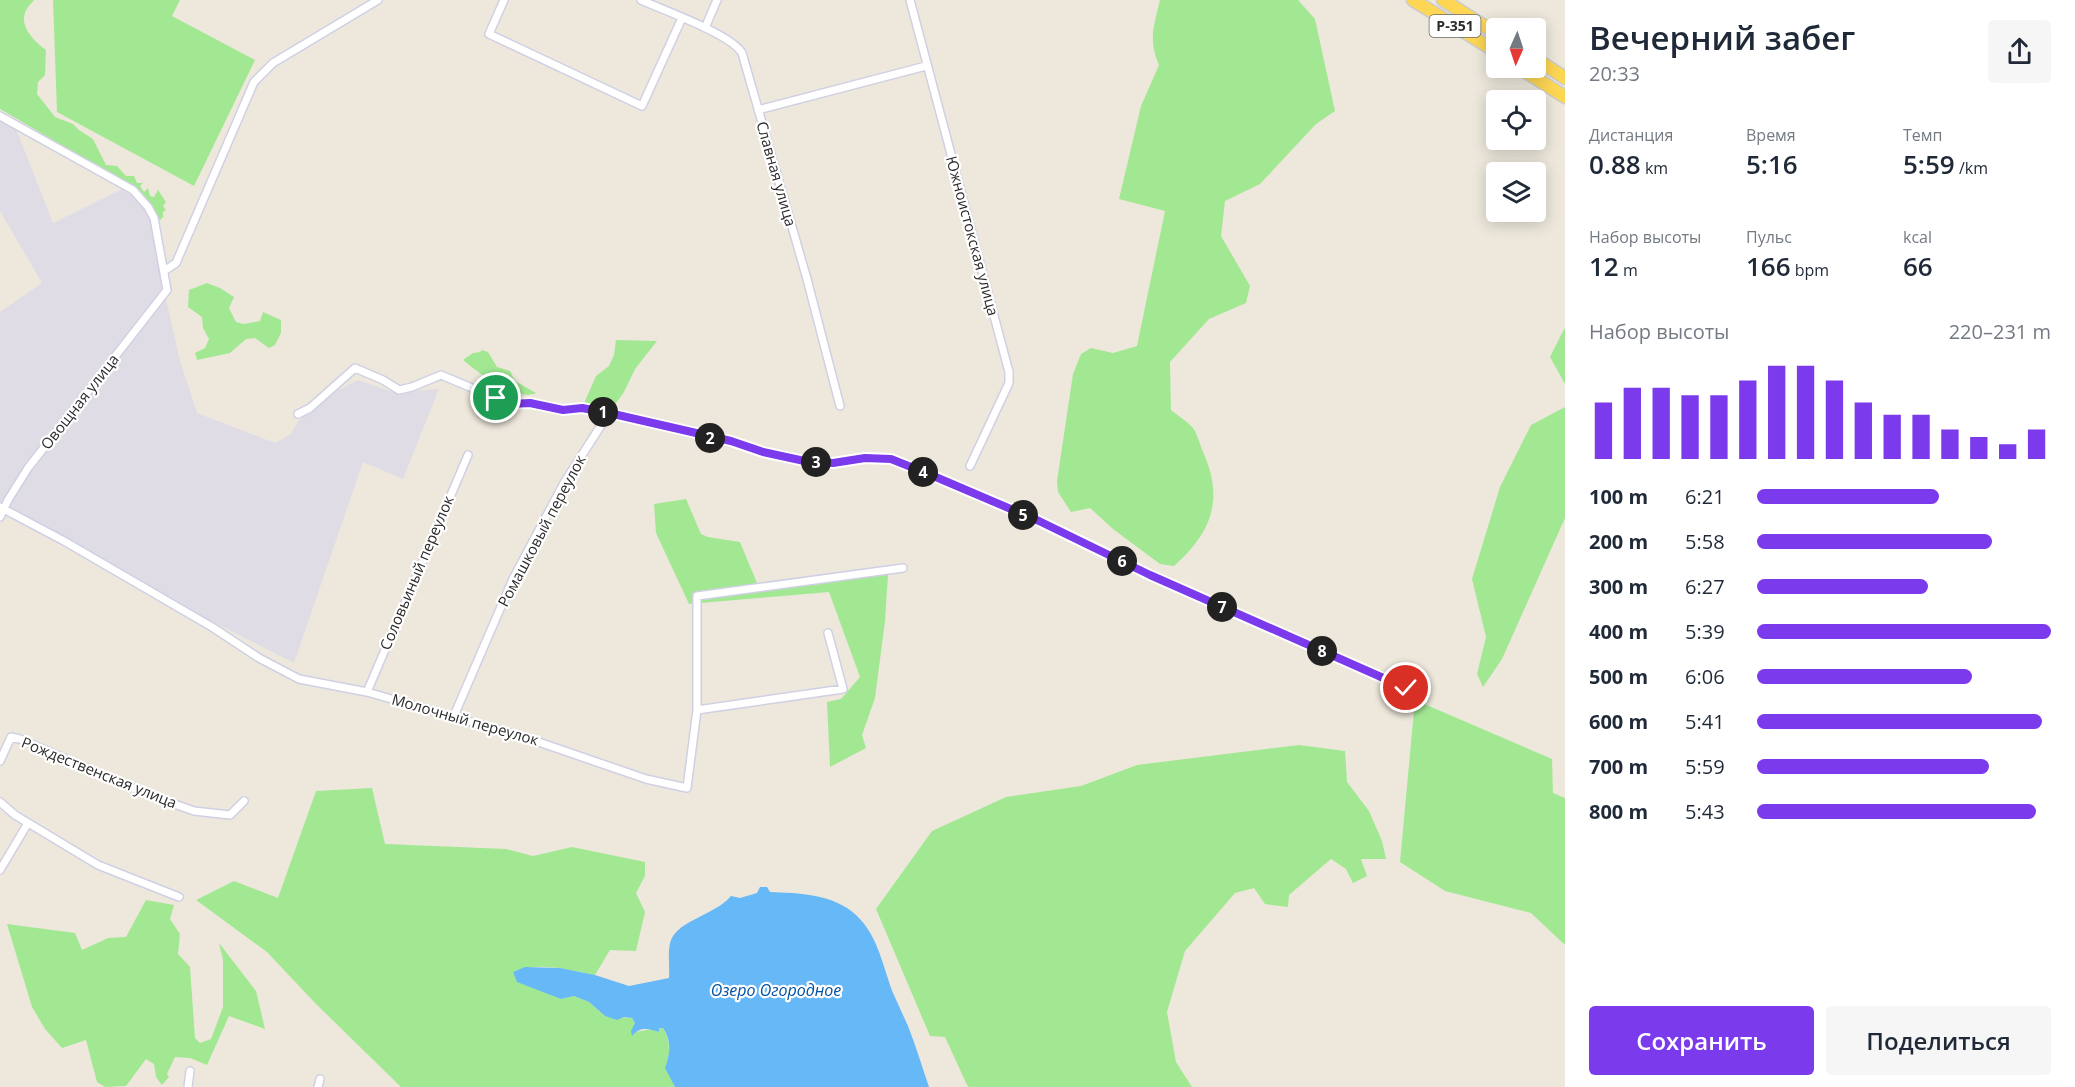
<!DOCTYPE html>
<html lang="ru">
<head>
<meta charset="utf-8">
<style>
	:root { --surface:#fff; --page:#f6f6f7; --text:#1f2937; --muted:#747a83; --accent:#7c3aed }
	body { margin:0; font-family:"Open Sans",sans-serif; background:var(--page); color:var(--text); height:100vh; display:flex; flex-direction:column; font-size:22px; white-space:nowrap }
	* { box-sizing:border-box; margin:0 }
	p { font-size:20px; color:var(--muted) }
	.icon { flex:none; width:33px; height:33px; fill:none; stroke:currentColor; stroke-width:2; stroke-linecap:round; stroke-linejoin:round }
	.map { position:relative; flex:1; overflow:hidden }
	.panel { display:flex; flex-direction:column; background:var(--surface); width:510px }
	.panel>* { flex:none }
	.needle { width:39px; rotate:183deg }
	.buttons { position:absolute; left:1486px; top:18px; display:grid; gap:12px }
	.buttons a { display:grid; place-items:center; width:60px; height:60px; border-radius:6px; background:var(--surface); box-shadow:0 3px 15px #0003; font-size:30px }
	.pin { position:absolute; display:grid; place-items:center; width:51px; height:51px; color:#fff; margin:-26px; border:3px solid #fff; border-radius:50%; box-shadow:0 2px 6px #0007 }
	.km { position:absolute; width:30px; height:30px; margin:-15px; border-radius:50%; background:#222; color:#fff; font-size:16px; line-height:30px; text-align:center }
	.round { display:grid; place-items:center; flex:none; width:63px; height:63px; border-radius:6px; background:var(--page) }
	.headline { display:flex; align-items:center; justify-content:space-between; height:102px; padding:0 24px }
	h1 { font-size:33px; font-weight:600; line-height:45px }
	.metrics { display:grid; grid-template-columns:repeat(3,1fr); gap:9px; height:102px; padding:6px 24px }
	.metrics div { display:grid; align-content:center }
	.metrics b { font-size:26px; font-weight:600 }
	.metrics small { font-size:16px; font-weight:400 }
	.metrics p { font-size:16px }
	.chart { height:168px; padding:12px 24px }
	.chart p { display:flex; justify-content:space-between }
	.chart svg { width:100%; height:108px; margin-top:6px; stroke:var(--accent); stroke-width:6 }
	.button { display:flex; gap:12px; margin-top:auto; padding:12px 24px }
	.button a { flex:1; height:69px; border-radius:6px; background:var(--accent); color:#fff; font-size:24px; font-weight:600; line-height:69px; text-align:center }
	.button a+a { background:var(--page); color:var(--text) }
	ul { padding:0 24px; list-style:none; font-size:20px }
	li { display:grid; grid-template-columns:96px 72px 1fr; align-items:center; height:45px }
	li i { height:15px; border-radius:8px; background:var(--accent) }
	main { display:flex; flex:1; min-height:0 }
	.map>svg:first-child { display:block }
</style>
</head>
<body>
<main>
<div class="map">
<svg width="1565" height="1087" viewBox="0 0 1565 1087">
	<rect width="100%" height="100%" fill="#ede8db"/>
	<path fill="#e0dce5" d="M0,118l15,8 38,97 69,-34 20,13 14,25 8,63 16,71 17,52 78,30 16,-9 7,-13 33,-27 27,-14 35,12 46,-3 -36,90 -40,-17 -69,201 -99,-50 -190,-108 -5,7v-200l42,-29 -42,-72z"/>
	<path fill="#a2e893" d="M0,0h34c-3,4 -8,8 -9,13 -5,15 10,29 21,37l-1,25 -7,7 -1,12 18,23 18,7 6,6 14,9 13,26 11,1 9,10h8l3,7h6l-3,3 4,6 4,-4 2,8 4,1 4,-7 8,12 -3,4 3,4 -3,2v5l-3,3 -25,-32 -135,-79z
		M53,0h127l-8,16 83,44 -61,126 -137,-74z
		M1160,0h138l17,19 20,92 -19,13 -56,60 -35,17 -4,35 29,50 -4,17 -37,16 -39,43 1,48c7,6 16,11 22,18 5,7 7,18 11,26 20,47 7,79 -30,112l-14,-2 -47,-35 -23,-21 -19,4 -13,-20 -1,-11 16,-107 8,-20 10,-6 22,5 24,-7 28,-135 -46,-12 22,-93 18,-41c-11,-26 -5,-39 1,-65z
		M207,283l13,5 14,9 -5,11 7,14 8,2 16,-3 3,-9 18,8v13l-6,12 -6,3 -14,-10 -9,1 -16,14 -33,7 -2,-7 10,-5 4,-9 -6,-11 -1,-11 -14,-10 1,-17z
		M1564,329h1v55l-15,-27z
		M616,340l41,1 -22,28 -11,23 -15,21 -27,-5 14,-32 13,-10 5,-11z
		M482,350l6,2 9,15 13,4 5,10 21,12c-19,9 -59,-21 -73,-33l10,-7 7,-1z
		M1565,407v111l-63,141 -19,28 -6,-13 9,-37 -14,-58 28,-92 31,-62z
		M686,499l15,35 7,3 32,5 17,41 131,-8 -3,46 -10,77 -13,37 4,13 -36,19 -3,-65 14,-3 19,-22 -31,-85 -140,12 -33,-71 -2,-29z
		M1415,700l137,59 1,34 12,5v147l-34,-32 -86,-22 -45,-29z
		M1299,745l46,6 2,31 22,29 13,30 4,18h-25l6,17 -14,7 -7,-14 -15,-10 -42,36 -1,12 -23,-3 -11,-16 -19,5 -50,58 -18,61 9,50 16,25h-223l-2,-2 -22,-48 -15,-1 -54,-127 56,-78 74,-34 75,-11 56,-21z
		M372,788l13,56 121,5 27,7 39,-9 73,15v14l-9,17 9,19 -9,39 -26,-1 -15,25c-26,-5 -57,-14 -82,-3l32,20 16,7 13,-3 15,6 16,14 27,2 3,5v9l18,-3 6,3v-4h4c8,13 7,25 3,39l9,20h-274l-85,-83 -49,-52 -71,-52 38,-19 44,17 38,-107z
		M146,900l28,5 -4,14 10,15 -2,20 12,13 5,71 5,5 11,-4 12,-32v-47l-4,-17 37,48 9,38 -36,-13 -22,49 -17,-7 -15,-1 -8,17 2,3 -7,8 -6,-8 -2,-13 -8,-5 -20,27 -21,1 -8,-5 -11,-42 -24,8 -17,-19 -13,-22 -25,-83 68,9 7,17 26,-12 18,-1z"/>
	<path fill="#66b8f7" d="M760,887h7l3,5c28,1 64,2 86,23 22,20 27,52 37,78 5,11 10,22 15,33 8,20 14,41 21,61h-254l-10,-19c5,-14 7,-27 -2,-40h-4v4c-10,-3 -19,-6 -27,4l-1,-5 4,-8 -3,-5 -8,-1 -7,3 -12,-4 -16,-14 -15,-6 -13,3 -44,-17 -4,-10 12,-5 35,1 35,7 34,11 40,-8c1,-12 -2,-27 2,-38 8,-20 44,-25 60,-44l9,2 17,-5z"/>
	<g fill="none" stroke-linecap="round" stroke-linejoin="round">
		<defs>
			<path id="minor" d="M504,0l-15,34 153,72 40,-88
				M641,0c22,10 90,34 101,53l65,226 33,127
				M910,0l99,372v11l-39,83
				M705,28l12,-28
				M758,110l168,-44
				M0,116l133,74 15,17 6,11 13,72 -139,178 -20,32 -8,17
				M164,271l12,-8 78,-181 19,-19 105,-63
				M298,414l12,-6 45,-40 28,12 16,10 13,-3 29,-12 69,29 20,-1 33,7 19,-2 27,5 122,28 32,11 46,10 24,1 32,-5 26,1 40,16 108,46 128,61 239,107
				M0,507l64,34 148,86 47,31 40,21 68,13 160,46 119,41 41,9 10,-78 146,-21 -15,-56
				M367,692l101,-237
				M697,710v-114l206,-28
				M453,718l60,-139 51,-96 45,-70
				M0,761l11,-24 9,2 129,56 45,16 36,4 14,-14
				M0,802l15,13 83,50 81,32
				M0,870l28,-47
				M188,1087l2,-16
				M318,1087l2,-8"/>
			<path id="trunk" d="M1413,0l84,52
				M1443,0l54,34
				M1536,59l29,19
				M1520,68l45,29"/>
		</defs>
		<use href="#minor" stroke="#d0d0e4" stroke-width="10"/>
		<use href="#trunk" stroke="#ccc" stroke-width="15"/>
		<use href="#minor" stroke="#fff" stroke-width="7"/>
		<use href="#trunk" stroke="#fdd653" stroke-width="12"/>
	</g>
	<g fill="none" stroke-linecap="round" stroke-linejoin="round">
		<defs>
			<path id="route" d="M496,398l14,6 20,-1 33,7 19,-2 27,5 122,28 32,11 46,10 24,1 32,-5 26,1 40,16 108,46 111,54 256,113"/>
		</defs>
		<use href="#route" stroke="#fff" stroke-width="12"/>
		<use href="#route" stroke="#7c3aed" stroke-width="8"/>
	</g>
	<g text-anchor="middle" stroke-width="4.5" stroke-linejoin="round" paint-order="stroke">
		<rect fill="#fff" stroke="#6a6a6a" stroke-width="1.5" x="1429.5" y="15" width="51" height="22" rx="4.5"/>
		<g font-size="14" font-weight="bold" fill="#2a2a2a">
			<text x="1455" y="31">Р-351</text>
		</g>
		<g font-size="15" fill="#2a2a2a" stroke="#fff">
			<text transform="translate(776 174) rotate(74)" y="5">Славная улица</text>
			<text transform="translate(972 236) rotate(75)" y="5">Южноистокская улица</text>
			<text transform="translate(80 402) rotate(-52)" y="5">Овощная улица</text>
			<text transform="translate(542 531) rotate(-62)" y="5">Ромашковый переулок</text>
			<text transform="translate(417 573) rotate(-67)" y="5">Соловьиный переулок</text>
			<text transform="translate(465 720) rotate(16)" y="5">Молочный переулок</text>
			<text transform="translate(99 773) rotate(22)" y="5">Рождественская улица</text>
		</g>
		<g font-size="16" font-style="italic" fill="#0452a5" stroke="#fff">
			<text x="776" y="996">Озеро Огородное</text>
		</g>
	</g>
</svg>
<div class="buttons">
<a><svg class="needle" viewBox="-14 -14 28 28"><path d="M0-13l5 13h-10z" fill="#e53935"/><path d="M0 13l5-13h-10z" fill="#747a83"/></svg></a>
<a><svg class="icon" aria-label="locate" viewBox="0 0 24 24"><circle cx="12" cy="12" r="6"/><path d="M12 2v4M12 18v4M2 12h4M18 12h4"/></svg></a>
<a><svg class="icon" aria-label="layers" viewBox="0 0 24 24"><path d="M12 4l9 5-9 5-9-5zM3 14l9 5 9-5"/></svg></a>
</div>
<div class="pin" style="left:496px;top:398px;background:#1e9e55"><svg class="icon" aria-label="arrive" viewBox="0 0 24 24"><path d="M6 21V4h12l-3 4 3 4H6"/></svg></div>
<div class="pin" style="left:1406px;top:688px;background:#d93025"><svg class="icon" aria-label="check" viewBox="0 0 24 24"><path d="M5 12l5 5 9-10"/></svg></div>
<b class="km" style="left:603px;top:412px">1</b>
<b class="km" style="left:710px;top:438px">2</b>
<b class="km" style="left:816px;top:462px">3</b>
<b class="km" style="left:923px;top:472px">4</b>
<b class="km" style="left:1023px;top:515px">5</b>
<b class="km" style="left:1122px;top:561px">6</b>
<b class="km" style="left:1222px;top:607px">7</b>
<b class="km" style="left:1322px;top:651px">8</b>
</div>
<section class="panel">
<div class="headline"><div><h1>Вечерний забег</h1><p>20:33</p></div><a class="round"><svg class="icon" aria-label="share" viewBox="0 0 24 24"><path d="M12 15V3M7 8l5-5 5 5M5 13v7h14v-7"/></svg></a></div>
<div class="metrics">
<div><p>Дистанция</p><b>0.88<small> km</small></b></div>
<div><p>Время</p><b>5:16</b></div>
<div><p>Темп</p><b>5:59<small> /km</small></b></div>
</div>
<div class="metrics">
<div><p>Набор высоты</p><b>12<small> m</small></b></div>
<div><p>Пульс</p><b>166<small> bpm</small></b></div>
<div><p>kcal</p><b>66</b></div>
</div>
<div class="chart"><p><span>Набор высоты</span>220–231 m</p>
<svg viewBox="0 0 160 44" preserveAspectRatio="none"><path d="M5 44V21M15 44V15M25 44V15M35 44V18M45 44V18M55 44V12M65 44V6M75 44V6M85 44V12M95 44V21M105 44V26M115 44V26M125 44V32M135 44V35M145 44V38M155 44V32"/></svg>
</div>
<ul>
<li><b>100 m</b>6:21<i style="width:62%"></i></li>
<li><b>200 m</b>5:58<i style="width:80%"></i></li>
<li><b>300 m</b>6:27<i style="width:58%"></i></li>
<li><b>400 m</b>5:39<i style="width:100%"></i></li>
<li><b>500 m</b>6:06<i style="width:73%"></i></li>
<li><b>600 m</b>5:41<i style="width:97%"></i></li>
<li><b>700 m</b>5:59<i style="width:79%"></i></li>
<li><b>800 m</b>5:43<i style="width:95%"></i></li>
</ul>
<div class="button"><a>Сохранить</a><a>Поделиться</a></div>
</section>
</main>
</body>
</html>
